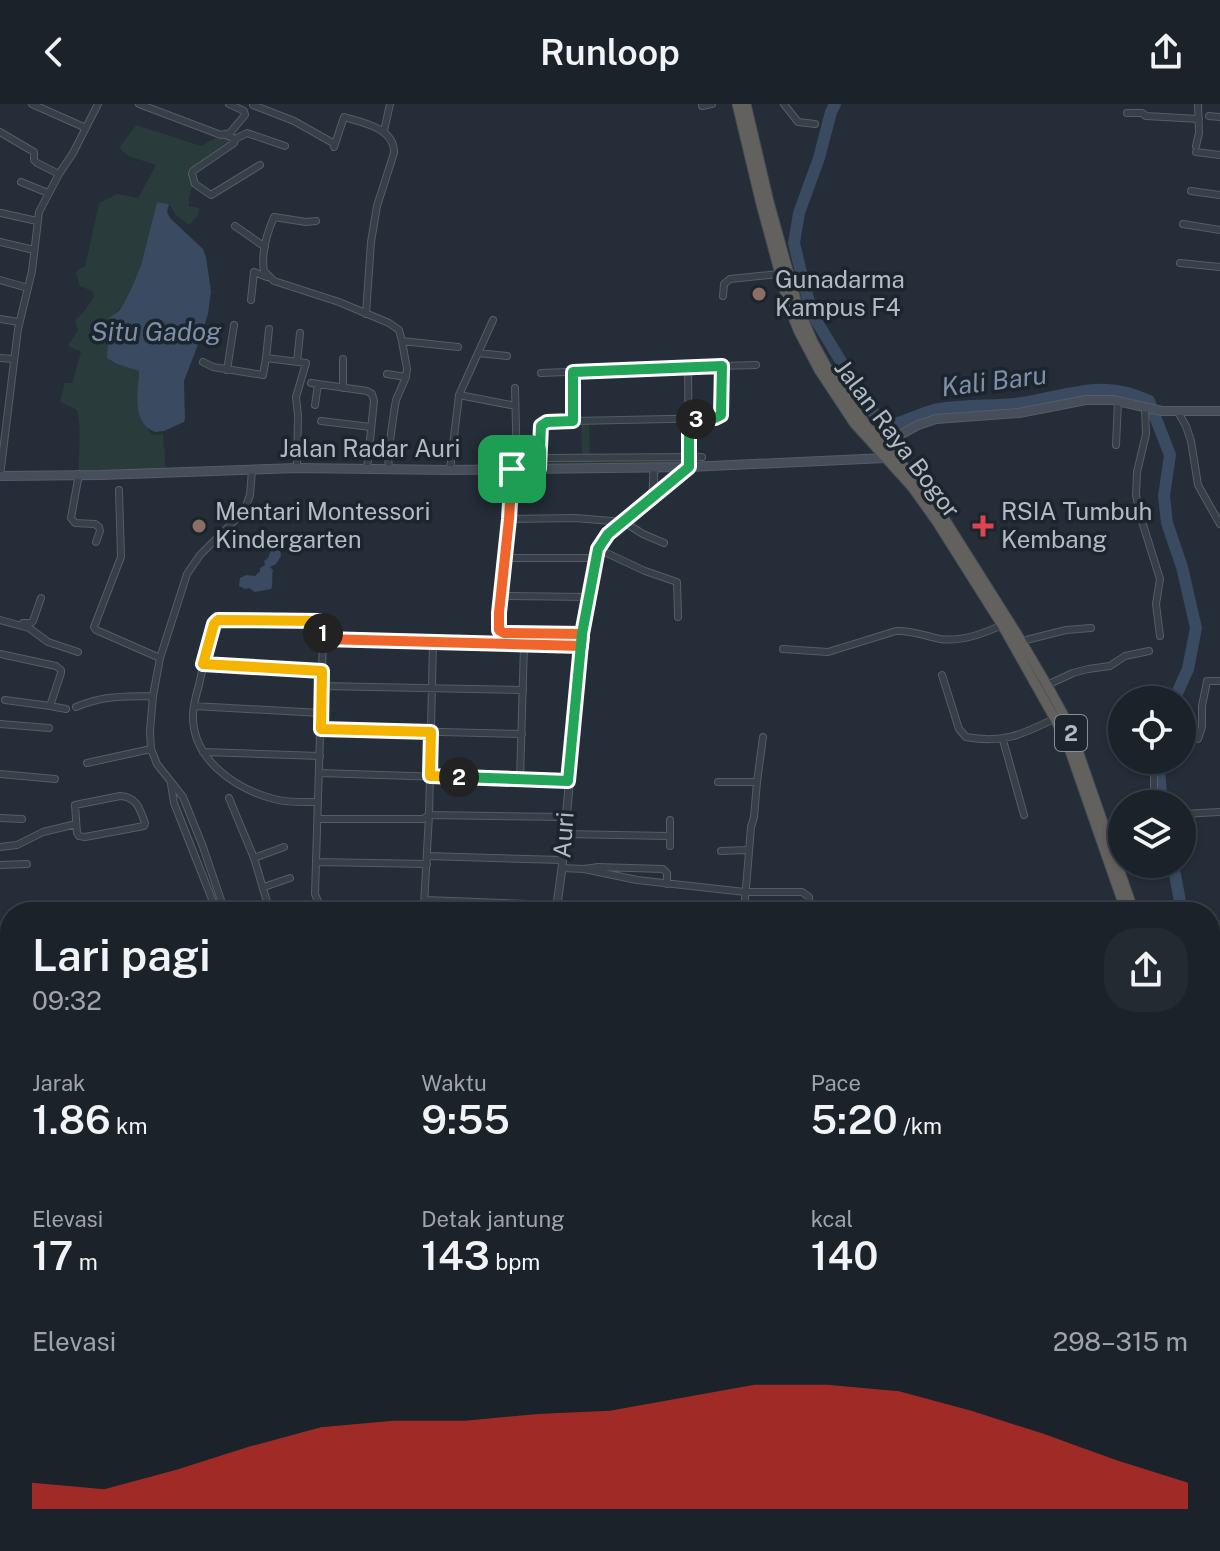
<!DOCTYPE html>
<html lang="id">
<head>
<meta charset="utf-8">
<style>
	:root { --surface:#1b222a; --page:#242a32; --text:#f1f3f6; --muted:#a0a4a8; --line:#393f47; --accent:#d93025 }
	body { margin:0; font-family:"Public Sans",sans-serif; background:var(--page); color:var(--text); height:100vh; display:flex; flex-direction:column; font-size:30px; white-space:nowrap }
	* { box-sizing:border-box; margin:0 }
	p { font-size:26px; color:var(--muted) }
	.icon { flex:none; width:44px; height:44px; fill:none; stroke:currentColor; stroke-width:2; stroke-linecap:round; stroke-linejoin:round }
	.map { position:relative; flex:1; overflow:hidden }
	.sheet { position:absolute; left:0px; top:798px; width:1220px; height:650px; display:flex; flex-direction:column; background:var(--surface); border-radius:32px 32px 0 0; box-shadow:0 2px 6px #0004,0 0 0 2px var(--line) }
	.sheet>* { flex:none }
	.controls { position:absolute; left:1108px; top:582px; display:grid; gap:16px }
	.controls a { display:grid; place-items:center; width:88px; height:88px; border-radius:50%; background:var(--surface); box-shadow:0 2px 6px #0004,0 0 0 2px var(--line); font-size:40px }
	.pin { position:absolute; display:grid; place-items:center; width:68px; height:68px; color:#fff; margin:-34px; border-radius:16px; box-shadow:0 4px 12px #0006 }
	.km { position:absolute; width:40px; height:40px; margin:-20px; border-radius:50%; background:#222; color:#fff; font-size:22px; line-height:40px; text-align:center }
	.round { display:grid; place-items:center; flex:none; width:84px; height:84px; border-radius:32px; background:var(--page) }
	.head { display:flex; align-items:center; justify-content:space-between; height:136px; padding:0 32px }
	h1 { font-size:44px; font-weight:600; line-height:60px }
	.figures { display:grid; grid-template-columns:repeat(3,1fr); gap:12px; height:136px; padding:8px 32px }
	.figures div { display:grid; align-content:center }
	.figures b { font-size:40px; font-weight:600 }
	.figures small { font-size:22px; font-weight:400 }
	.figures p { font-size:22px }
	.chart { height:224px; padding:16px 32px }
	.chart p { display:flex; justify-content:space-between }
	.chart svg { width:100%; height:144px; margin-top:8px; fill:var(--accent); opacity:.7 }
	header { display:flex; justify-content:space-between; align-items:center; height:104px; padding:0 32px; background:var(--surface); font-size:36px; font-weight:600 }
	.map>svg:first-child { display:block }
</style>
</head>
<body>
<header><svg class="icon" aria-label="back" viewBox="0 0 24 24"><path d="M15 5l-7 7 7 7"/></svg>Runloop<svg class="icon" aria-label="share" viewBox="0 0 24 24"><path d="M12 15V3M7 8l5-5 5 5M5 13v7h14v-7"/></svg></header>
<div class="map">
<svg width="1220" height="1447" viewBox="0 0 1220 1447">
	<rect width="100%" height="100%" fill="#242d38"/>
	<path fill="#293b3b" d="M136,21l65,21 20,-11 14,4 -42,32c2,16 -5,22 -4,35l10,2 -1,7 -9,10 -13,-10 -7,-11 -12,-2 -16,63 -8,20 -9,18 -6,8 -9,8 -2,39 10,6 22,7c-2,26 -5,43 14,64l10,-1 3,38 -87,2c-1,-20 3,-46 -2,-64l-17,-8 4,-19h8l9,-31 -13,-6 10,-16 -3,-10 8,-7 11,-16 -2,-6 -12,-5 -4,-12 4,-6 5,-1 14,-64 18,-9 21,4 18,-33 -28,-9 -9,-8z
		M581,316h8l1,38 99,-1v10l-150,2v-11h43z
		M253,1438h105l-3,9h-110z"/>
	<path fill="#3a4a60" d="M157,98l12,2 -2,8 3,6 33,31 3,8 5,34 -3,23 -9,28 -15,39 1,38 -1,3 -20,9 -9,1c-24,-10 -17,-40 -16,-61l-22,-7 -10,-6 2,-40 10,-7 5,-8 9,-18 8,-20z
		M280,445l1,7 -5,8 -6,3 3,3c-2,7 1,12 -2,19l-16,3 -6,-4 -4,1 -6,-3 1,-8 6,-3 9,1 5,-5v-3l5,-3 -1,-4 4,-3 3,-8z"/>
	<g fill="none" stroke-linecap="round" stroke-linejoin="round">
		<path stroke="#3a4a60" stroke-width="12" d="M835,0l-4,8 -12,46 -20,55 -5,30 9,38 10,34 56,93 18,18c17,-3 31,-12 47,-16 29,-6 59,-3 88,-7 47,-7 80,-25 127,-2l21,54 -6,41 3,27 15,44 14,61 -8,41 -14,31
			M1158,656l4,44
			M1173,760l9,48
			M1210,944l2,10 -2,11
			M1210,981l10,26"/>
		<defs>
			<path id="minor" d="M32,0l54,24
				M139,0l82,31 9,-2 15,-18 -1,-4 -15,-7
				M253,0v1l41,16 39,22 1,4 10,-30c19,6 51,11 50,36l-17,53 -6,36 -5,72
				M784,0l14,18 17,2
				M702,2l10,-2
				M1127,9h15l4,3 53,3
				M1209,12l11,1
				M384,27l6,-27
				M0,28l34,20v8l3,3 22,11
				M226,31l9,4 -1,4 -41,28 -1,3 3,10 16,11 49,-30
				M235,35l12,-6 38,13
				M1196,42l3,-13 -1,-29
				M1196,48l24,3
				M21,78l27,11
				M1191,87l29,4
				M1,109l36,8
				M316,117l-10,1 -32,-5c-7,16 -13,37 -10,54l10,10 65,21 50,21 10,7 3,11 5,28 -1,8 -10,23 -2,12 -6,43 1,14
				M1183,120l37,6
				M235,122l30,21
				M0,138l34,8
				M1180,159l40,4
				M0,176l28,8
				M723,192l1,-12 6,-5 50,-5
				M251,196l3,-28 13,5
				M0,215l19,3
				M402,237l56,6
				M478,249l29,3
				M0,254l14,1
				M266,254l3,-29
				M203,258l10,5 50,8 3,-17 40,5 -10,34 2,18 -1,53
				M297,258l3,-29
				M688,262l1,101
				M227,266l7,-45
				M541,269l181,-7
				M387,270l19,3
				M311,279l56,8 5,3 2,7 -7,68
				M343,284v-29
				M515,284l2,81
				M459,291l52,10
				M315,301l3,-21
				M1145,304l1,26 -9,38 -1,23 4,20 20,64 -4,25 4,32
				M1178,308l8,14 5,15 7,44 22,39
				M321,317l50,6
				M573,317v-49
				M1116,341l2,-43
				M539,354l163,-1
				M512,365l-3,50 -10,94v17l5,3 78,1
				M539,365l1,-38 5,-7 29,-3 141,-3 4,-1 4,-6 -1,-45 34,-1
				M450,366l9,-75 34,-75
				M79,370l-8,44 4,5 20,1 4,3 1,4 -4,11
				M0,372l18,-147 14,-58 7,-59 20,-38 14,-21 25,-49
				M119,386l2,67 -27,70 2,3 64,28
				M509,415l66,-1 49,4 19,12 21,9
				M598,445l47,22 32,11 1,35
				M505,454h90
				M501,492l87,1
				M0,516l29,8 19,14 30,10
				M23,519h8l2,-2 8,-23
				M1022,537l44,-11 25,-2
				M433,538l-4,173 -5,90 -7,4 -95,-3 -3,-2 -4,-10 8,-255 258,7
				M783,545l45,3 68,-21c16,-1 29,5 44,8 21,3 43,-5 62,-14
				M0,550l56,12 5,4v3l-11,33 -45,-6
				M203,560l119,7
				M942,571l17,54 7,8c39,7 57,-3 92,-20
				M1047,581l26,-12 15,-4 22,-3 15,-10 24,-5
				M322,582l201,4
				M50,602l16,3
				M194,602l127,7
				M76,603c29,-12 46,-10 77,-11
				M0,620l49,4
				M321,625l201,5
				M1198,635l4,-12v-21l5,-25h13
				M1003,636l21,75
				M203,648l117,4
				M87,659l64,-14
				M1139,665h15
				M320,669l248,8
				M0,670l55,5
				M520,675l4,-134
				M718,678h39
				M171,680l3,19 43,109
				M120,692c17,1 20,13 25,27l-1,3 -59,11 -6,-1 -2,-3 -2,-28z
				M229,694l25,60 16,54
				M318,698c-14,0 -30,1 -44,-3 -38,-10 -82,-39 -81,-84 0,-10 3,-20 6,-30 4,-21 10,-41 15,-61l4,-4 102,1 3,3v15
				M1154,700v-35l13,-9
				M1182,710l38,-2
				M0,714l22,1
				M318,715h105l6,-4 137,2
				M1107,728l15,-7
				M564,730l105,2
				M670,742v-26
				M0,743l17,-2 26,-13 33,-8
				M721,747l28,-1
				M427,752l135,4
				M254,754l30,-11
				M317,758l110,2
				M0,761l27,-1
				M562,764l22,1 53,11 108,12h57l7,5 1,15
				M584,765l14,-2 65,2 4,4v11
				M264,783l26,-9
				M426,796l131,5 54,7
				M225,808l-22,-65 -20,-50 -26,-33 -6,-15 -1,-18 3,-35 7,-38 27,-84 13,-19 44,-44 6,-16 2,-25
				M744,808l7,-85 3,-10 3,-35 6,-45
				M0,908l10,3
				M0,960l10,2
				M1210,1016l10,-2
				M0,1080l10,4
				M0,1101l10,2
				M0,1126l10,2
				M0,1196l9,1
				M1210,1213l10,-1
				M0,1222l10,4
				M0,1287l3,-19 7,-19
				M0,1295l10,1
				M1210,1301l10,6
				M1220,1308l-3,12 3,8
				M0,1323l3,20 -3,15
				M1210,1355l10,-3
				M0,1378l10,1
				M0,1431l10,3
				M23,1438l42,9
				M362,1438l22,9
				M524,1438v9
				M588,1438v9
				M629,1438v9
				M740,1438v9
				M852,1438l2,7 22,2
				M76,1445l1,-7
				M811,1446l35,-1
				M118,1447l14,-9
				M971,1447v-9
				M1125,1447l6,-9"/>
			<path id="tertiary" d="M653,392l1,-29
				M556,808l6,-44 19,-222 14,-88 13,-24 81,-67
				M241,1447l7,-9
				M488,1447v-9"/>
			<path id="secondary" d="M883,340l35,-19 18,-6 83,-6 67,-13h27l49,11h58
				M0,372l101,-1 196,-7 153,2 239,-3 196,-9"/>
			<path id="trunk" d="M737,0l24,100 19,70 10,36 9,22 20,38 35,53 58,64 25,35 65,103 53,94 15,32 56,161
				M746,0l23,98 29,105 15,35 18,33 36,51 47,51 18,22 85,135 30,51 16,29 13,31 58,167
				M1210,1033l10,26
				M1210,1052l10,26"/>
		</defs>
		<use href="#minor" stroke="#555d66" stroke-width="8"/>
		<use href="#tertiary" stroke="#555d66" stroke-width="9"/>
		<use href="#secondary" stroke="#555d66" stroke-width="10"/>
		<use href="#trunk" stroke="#424a53" stroke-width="11"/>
		<use href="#minor" stroke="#373f49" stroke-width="6"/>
		<use href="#tertiary" stroke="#373f49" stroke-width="7"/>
		<use href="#secondary" stroke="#464e5b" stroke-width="8"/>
		<use href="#trunk" stroke="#62615e" stroke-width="9"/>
	</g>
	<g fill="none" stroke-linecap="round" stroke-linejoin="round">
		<defs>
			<path id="split-1" d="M323,529v6l258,7 1,-12 -78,-1 -5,-3v-17l10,-94 3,-50"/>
			<path id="split-2" d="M323,529v-9l-3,-3 -102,-1 -4,4 -11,40 119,7 -1,58 110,3 -1,44 29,1"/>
			<path id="split-3" d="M459,673l109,4 14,-147 16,-85 10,-15 81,-67v-47l7,-1"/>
			<path id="split-4" d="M512,365h27l2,-43 6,-4 26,-1v-49l149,-6 -1,49 -6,3 -19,1"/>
		</defs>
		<use href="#split-1" stroke="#fff" stroke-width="16"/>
		<use href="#split-2" stroke="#fff" stroke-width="16"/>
		<use href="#split-3" stroke="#fff" stroke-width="16"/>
		<use href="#split-4" stroke="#fff" stroke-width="16"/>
		<use href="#split-1" stroke="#f0652b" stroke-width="10"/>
		<use href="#split-2" stroke="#f5b400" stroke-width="10"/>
		<use href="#split-3" stroke="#22a559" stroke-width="10"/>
		<use href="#split-4" stroke="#22a559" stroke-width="10"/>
	</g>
	<g fill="#8d6e63" stroke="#1c242d" stroke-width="3">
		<circle cx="759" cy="190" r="8"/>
		<circle cx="199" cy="422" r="8"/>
	</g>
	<path fill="#e0444e" stroke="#1c242d" stroke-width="3" d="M979 410h8v8h8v8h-8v8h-8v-8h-8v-8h8z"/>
	<g text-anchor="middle" stroke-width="7" stroke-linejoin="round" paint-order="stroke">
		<rect fill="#1c242d" stroke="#858d97" stroke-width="2" x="1055" y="611" width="32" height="36" rx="6"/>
		<g font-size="22" font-weight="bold" fill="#b2bac4">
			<text x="1071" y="637">2</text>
		</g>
		<g font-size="24" fill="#b2bac4" stroke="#1c242d" text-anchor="start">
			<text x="775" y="184">Gunadarma<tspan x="775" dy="28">Kampus F4</tspan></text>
			<text x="215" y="416">Mentari Montessori<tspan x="215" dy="28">Kindergarten</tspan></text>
			<text x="1001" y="416">RSIA Tumbuh<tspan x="1001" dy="28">Kembang</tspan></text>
		</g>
		<g font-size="24" fill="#b2bac4" stroke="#1c242d">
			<text transform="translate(897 335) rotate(53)" y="8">Jalan Raya Bogor</text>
			<text x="370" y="353">Jalan Radar Auri</text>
			<text transform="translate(564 731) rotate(-86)" y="8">Auri</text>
		</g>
		<g font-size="26" font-style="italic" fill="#7c90aa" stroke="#1c242d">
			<text x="156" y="237">Situ Gadog</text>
			<text transform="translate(994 277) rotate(-7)" y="9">Kali Baru</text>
		</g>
	</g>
</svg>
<div class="controls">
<a><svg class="icon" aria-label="locate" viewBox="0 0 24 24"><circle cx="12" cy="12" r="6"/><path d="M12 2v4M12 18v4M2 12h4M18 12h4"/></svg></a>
<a><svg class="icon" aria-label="layers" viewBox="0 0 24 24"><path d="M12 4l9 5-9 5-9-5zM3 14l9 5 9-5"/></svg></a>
</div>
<div class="pin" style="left:512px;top:365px;background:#1e9e55"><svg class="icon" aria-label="arrive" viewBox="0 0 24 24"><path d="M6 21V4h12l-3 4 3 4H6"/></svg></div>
<b class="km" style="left:323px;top:529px">1</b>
<b class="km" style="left:459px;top:673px">2</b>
<b class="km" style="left:696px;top:315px">3</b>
<section class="sheet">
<div class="head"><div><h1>Lari pagi</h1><p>09:32</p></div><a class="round"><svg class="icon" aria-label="share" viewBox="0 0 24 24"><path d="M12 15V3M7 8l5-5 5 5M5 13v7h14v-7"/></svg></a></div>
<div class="figures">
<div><p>Jarak</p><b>1.86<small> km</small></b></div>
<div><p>Waktu</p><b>9:55</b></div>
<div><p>Pace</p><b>5:20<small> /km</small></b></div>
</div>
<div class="figures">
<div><p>Elevasi</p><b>17<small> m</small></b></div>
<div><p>Detak jantung</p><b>143<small> bpm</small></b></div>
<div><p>kcal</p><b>140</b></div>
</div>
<div class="chart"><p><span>Elevasi</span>298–315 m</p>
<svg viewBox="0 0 160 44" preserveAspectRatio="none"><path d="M0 44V36L10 38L20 32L30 25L40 19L50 17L60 17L70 15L80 14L90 10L100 6L110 6L120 8L130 14L140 21L150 29L160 36V44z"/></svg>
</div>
</section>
</div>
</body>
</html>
